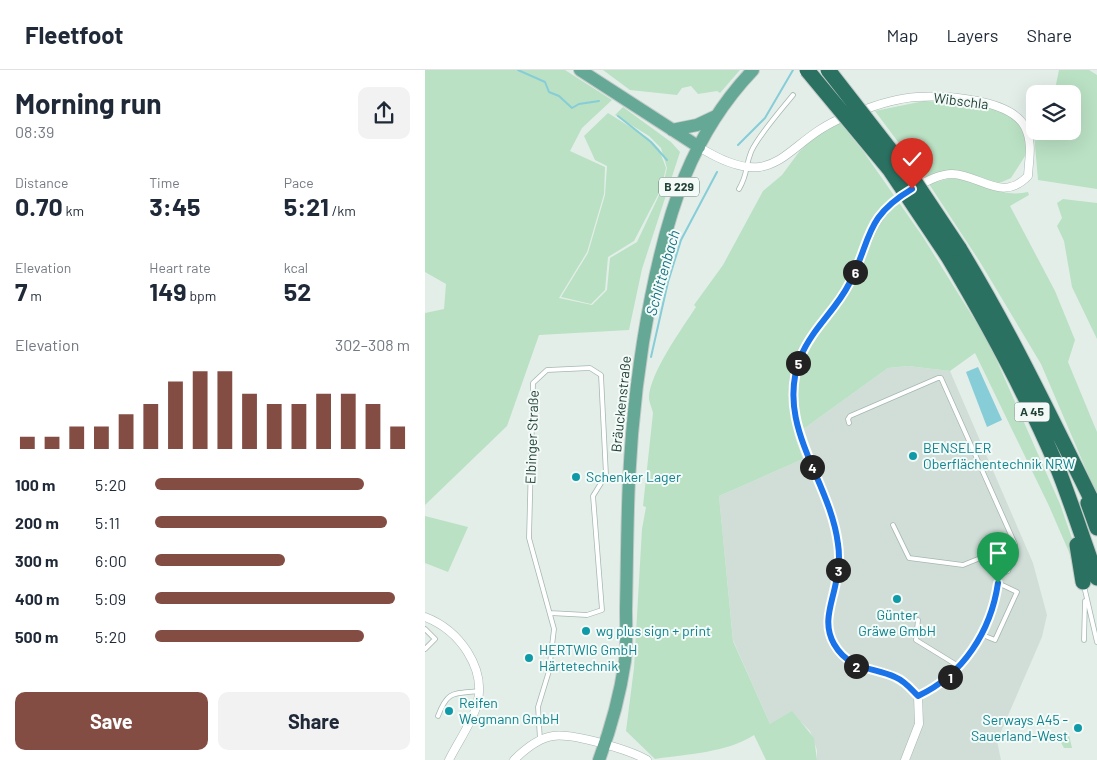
<!DOCTYPE html>
<html lang="en">
<head>
<meta charset="utf-8">
<style>
	:root { --surface:#fff; --page:#f2f2f3; --text:#1f2937; --muted:#747a83; --line:#e0e1e3; --accent:#844d43 }
	body { margin:0; font-family:Barlow,sans-serif; background:var(--page); color:var(--text); height:100vh; display:flex; flex-direction:column; font-size:19px; white-space:nowrap }
	* { box-sizing:border-box; margin:0 }
	p { font-size:16px; color:var(--muted) }
	.icon { flex:none; width:28px; height:28px; fill:none; stroke:currentColor; stroke-width:2; stroke-linecap:round; stroke-linejoin:round }
	.map { position:relative; flex:1; overflow:hidden }
	.sheet { display:flex; flex-direction:column; background:var(--surface); width:425px }
	.sheet>* { flex:none }
	.tools { position:absolute; left:601px; top:15px; display:grid; gap:10px }
	.tools a { display:grid; place-items:center; width:55px; height:55px; border-radius:10px; background:var(--surface); box-shadow:0 5px 20px #0002; font-size:25px }
	.pin { position:absolute; display:grid; place-items:center; width:42px; height:42px; color:#fff; margin:-51px -21px; border-radius:50% 50% 50% 0; rotate:-45deg; box-shadow:0 0 5px #0007 }
	.pin .icon { rotate:45deg }
	.km { position:absolute; width:25px; height:25px; margin:-12px; border-radius:50%; background:#222; color:#fff; font-size:14px; line-height:25px; text-align:center }
	.round { display:grid; place-items:center; flex:none; width:52px; height:52px; border-radius:10px; background:var(--page) }
	.head { display:flex; align-items:center; justify-content:space-between; height:85px; padding:0 15px }
	h1 { font-size:28px; font-weight:700; line-height:38px }
	.stats { display:grid; grid-template-columns:repeat(3,1fr); gap:8px; height:85px; padding:5px 15px }
	.stats div { display:grid; align-content:center }
	.stats b { font-size:25px; font-weight:700 }
	.stats small { font-size:14px; font-weight:400 }
	.stats p { font-size:14px }
	.chart { height:140px; padding:10px 15px }
	.chart p { display:flex; justify-content:space-between }
	.chart svg { width:100%; height:90px; margin-top:5px; stroke:var(--accent); stroke-width:6 }
	.cta { display:flex; gap:10px; margin-top:auto; padding:10px 15px }
	.cta a { flex:1; height:58px; border-radius:10px; background:var(--accent); color:#fff; font-size:20px; font-weight:700; line-height:58px; text-align:center }
	.cta a+a { background:var(--page); color:var(--text) }
	ul { padding:0 15px; list-style:none; font-size:16px }
	li { display:grid; grid-template-columns:80px 60px 1fr; align-items:center; height:38px }
	li i { height:12px; border-radius:6px; background:var(--accent) }
	header { display:flex; align-items:center; gap:30px; box-sizing:border-box; height:70px; padding:0 25px; background:var(--surface); border-bottom:1px solid var(--line) }
	header strong { font-size:24px }
	nav { display:flex; gap:28px; margin-inline-start:auto; font-size:18px }
	main { display:flex; flex:1; min-height:0 }
	.map>svg:first-child { display:block }
</style>
</head>
<body>
<header>
<strong>Fleetfoot</strong>
<nav><a>Map</a><a>Layers</a><a>Share</a></nav>
</header>
<main>
<section class="sheet">
<div class="head"><div><h1>Morning run</h1><p>08:39</p></div><a class="round"><svg class="icon" aria-label="share" viewBox="0 0 24 24"><path d="M12 15V3M7 8l5-5 5 5M5 13v7h14v-7"/></svg></a></div>
<div class="stats">
<div><p>Distance</p><b>0.70<small> km</small></b></div>
<div><p>Time</p><b>3:45</b></div>
<div><p>Pace</p><b>5:21<small> /km</small></b></div>
</div>
<div class="stats">
<div><p>Elevation</p><b>7<small> m</small></b></div>
<div><p>Heart rate</p><b>149<small> bpm</small></b></div>
<div><p>kcal</p><b>52</b></div>
</div>
<div class="chart"><p><span>Elevation</span>302–308 m</p>
<svg viewBox="0 0 160 44" preserveAspectRatio="none"><path d="M5 44V38M15 44V38M25 44V33M35 44V33M45 44V27M55 44V22M65 44V11M75 44V6M85 44V6M95 44V17M105 44V22M115 44V22M125 44V17M135 44V17M145 44V22M155 44V33"/></svg>
</div>
<ul>
<li><b>100 m</b>5:20<i style="width:82%"></i></li>
<li><b>200 m</b>5:11<i style="width:91%"></i></li>
<li><b>300 m</b>6:00<i style="width:51%"></i></li>
<li><b>400 m</b>5:09<i style="width:94%"></i></li>
<li><b>500 m</b>5:20<i style="width:82%"></i></li>
</ul>
<div class="cta"><a>Save</a><a>Share</a></div>
</section>
<div class="map">
<svg width="672" height="690" viewBox="0 0 672 690">
	<rect width="100%" height="100%" fill="#e3eee9"/>
	<path fill="#d1ded8" d="M483,296l42,5 83,192 14,52 -5,22 -45,104 4,19h-184v-10l-7,-19 -9,-9 -31,2 -37,-84 -14,-144 84,-37 -9,-25 8,-4 86,-62z"/>
	<path fill="#bae1c4" d="M0,0h140l47,30 -30,28 -12,23 35,16 -1,27 -17,58 -28,46 33,7 15,-15 3,-32 27,-16 25,-53 5,-21 -6,-20 -12,-12 -34,-21 8,-8 48,35 9,10 -38,117 -13,61 -90,5 -32,91 -82,79v-192l19,-4 2,-25 -21,-12z
		M178,0h137l-20,23 -3,-2 -19,3 -7,-8 -9,2 -5,7 -47,-5z
		M634,0h30l8,5v114l-59,-9 -4,-46 -4,-5 5,-3v5h38v-37h-19z
		M499,31c28,2 79,-2 96,25 5,8 6,18 7,27l-16,25 -14,6c-28,-6 -42,-21 -72,-6l-50,-67z
		M183,43l40,25 11,11 7,19 -5,21 -27,52 -26,16 -3,33 -14,14 -30,-7 27,-44 17,-58 2,-29 -12,-6 -11,-24z
		M415,53l23,28 60,86 66,106 71,161 15,43 3,39 -9,-34 -20,-46 -74,-153 -25,18 -42,-5 -20,2 -86,62 -8,4 9,25 -84,37 14,145 37,83 22,-13 22,27 3,22h-51l-12,-25c-28,18 -67,19 -99,24l-29,-28 8,-63 8,-139 4,-22 -3,-1 10,-93c-1,-5 -4,-11 -4,-15 0,-24 34,-71 47,-91l-2,-2 29,-40 40,-74 19,-16 17,-23 16,-16z
		M530,107c24,6 48,21 73,15l1,3 -19,11 45,85 20,49 -7,22 29,70v63l-56,-131 -61,-102 -51,-78z
		M638,129l34,4v136l-25,-52 -8,-46 -7,-15 5,-8 -5,-15z
		M0,446l43,11 -20,45 -23,-9z
		M644,665l3,13h-8l-6,-11z"/>
	<path fill="#86cdd8" d="M553,297l24,53 -15,7 -21,-55z"/>
	<g fill="none" stroke-linecap="round" stroke-linejoin="round">
		<path stroke="#86cdd8" stroke-width="2" d="M93,0l27,12 4,10 10,4 13,12 7,-4 20,-3
			M193,46l33,26 16,18
			M313,75l27,-27 28,-48
			M226,287l17,-75 13,-42 36,-68"/>
		<defs>
			<path id="lane" d="M314,119c9,-15 6,-22 12,-37 7,-16 30,-42 42,-57
				M424,353l-1,-4 2,-3 88,-38h3l74,166v8l-7,19 -9,4c-10,53 -30,97 -81,121
				M468,455l16,33 54,7 52,-21
				M659,516l13,56
				M493,550l-2,20 44,27
				M0,559l10,10 -10,10
				M555,564l15,6 22,-48 -19,-9
				M659,570l1,-39
				M13,646c10,-26 15,-22 41,-25
				M115,670l-2,-33 11,-36 5,-42 -25,-91 4,-155 14,-13 43,-2 11,7 5,100 -13,21 9,114 -15,5 -37,-2"/>
			<path id="street" d="M433,42c18,-7 40,-14 59,-15 28,-2 94,2 108,30 8,16 4,31 3,49 -26,27 -47,-1 -76,-2 -12,0 -25,7 -36,13
				M274,77c82,51 83,-7 148,-31
				M0,547c34,13 62,51 52,88 -6,19 -19,37 -28,55
				M89,690c10,-10 25,-22 39,-24 20,-3 77,14 94,24
				M480,690l14,-36 -1,-28c-7,-7 -13,-15 -23,-19 -24,-11 -44,-5 -61,-32 -12,-22 -3,-41 2,-62 3,-12 4,-25 2,-38 -7,-66 -66,-121 -37,-191 12,-26 36,-45 49,-71 18,-37 18,-67 56,-90"/>
			<path id="primary" d="M155,0l119,77
				M247,60l25,-5 19,-9
				M174,690c12,-32 21,-65 26,-99 2,-17 1,-35 1,-52 1,-43 1,-86 3,-129 3,-62 10,-122 22,-183 17,-86 40,-162 102,-227"/>
			<path id="highway" d="M534,178c52,85 94,174 138,263
				M522,185c40,67 78,137 109,209 15,37 27,76 41,114
				M663,433l9,25
				M652,475l6,37"/>
		</defs>
		<use href="#lane" stroke="#a5b7b0" stroke-width="5.5"/>
		<use href="#street" stroke="#a5b7b0" stroke-width="9"/>
		<use href="#primary" stroke="#c1cac7" stroke-width="14"/>
		<use href="#highway" stroke="#c1cac7" stroke-width="17"/>
		<use href="#lane" stroke="#fff" stroke-width="4"/>
		<use href="#street" stroke="#fff" stroke-width="8"/>
		<use href="#primary" stroke="#64a895" stroke-width="12"/>
		<use href="#highway" stroke="#2a7161" stroke-width="15"/>
		<defs>
			<path id="highway-bridge" d="M382,0l83,100 57,85
				M403,0l85,109 46,69"/>
		</defs>
		<use href="#highway-bridge" stroke="#c1cac7" stroke-width="17" stroke-linecap="butt"/>
		<use href="#highway-bridge" stroke="#2a7161" stroke-width="15"/>
	</g>
	<g fill="none" stroke-linecap="round" stroke-linejoin="round">
		<defs>
			<path id="route" d="M487,119c-49,29 -40,51 -63,95 -13,26 -37,45 -48,72 -28,68 29,123 37,188 2,13 1,25 -2,38 -4,22 -14,41 -2,62 15,26 38,23 61,33 10,4 16,12 23,19 45,-21 73,-65 80,-113"/>
		</defs>
		<use href="#route" stroke="#fff" stroke-width="10"/>
		<use href="#route" stroke="#1a73e8" stroke-width="6"/>
	</g>
	<g fill="#0f9aa8" stroke="#f4faf7" stroke-width="2">
		<circle cx="488" cy="386" r="5"/>
		<circle cx="151" cy="407" r="5"/>
		<circle cx="472" cy="529" r="5"/>
		<circle cx="161" cy="561" r="5"/>
		<circle cx="104" cy="588" r="5"/>
		<circle cx="24" cy="641" r="5"/>
		<circle cx="653" cy="658" r="5"/>
	</g>
	<g text-anchor="middle" stroke-width="4" stroke-linejoin="round" paint-order="stroke">
		<g fill="#f4faf7" stroke="#607971" stroke-width="1">
			<rect x="234" y="107.5" width="40" height="19" rx="4"/>
			<rect x="589.5" y="332.5" width="35" height="19" rx="4"/>
		</g>
		<g font-size="12" font-weight="bold" fill="#214238">
			<text x="254" y="121">B 229</text>
			<text x="607" y="346">A 45</text>
		</g>
		<g font-size="14" fill="#214238" stroke="#f4faf7">
			<text transform="translate(536 31) rotate(7)" y="5">Wibschla</text>
			<text transform="translate(196 334) rotate(-84)" y="5">Bräuckenstraße</text>
			<text transform="translate(107 367) rotate(-88)" y="5">Elbinger Straße</text>
		</g>
		<g font-size="14" fill="#0d838f" stroke="#f4faf7" text-anchor="start">
			<text x="498" y="383">BENSELER<tspan x="498" dy="16">Oberflächentechnik NRW</tspan></text>
			<text x="161" y="412">Schenker Lager</text>
			<text x="472" y="550" text-anchor="middle">Günter<tspan x="472" dy="16">Gräwe GmbH</tspan></text>
			<text x="171" y="566">wg plus sign + print</text>
			<text x="114" y="585">HERTWIG GmbH<tspan x="114" dy="16">Härtetechnik</tspan></text>
			<text x="34" y="638">Reifen<tspan x="34" dy="16">Wegmann GmbH</tspan></text>
			<text x="643" y="655" text-anchor="end">Serways A45 -<tspan x="643" dy="16">Sauerland-West</tspan></text>
		</g>
		<g font-size="15" font-style="italic" fill="#147384" stroke="#f4faf7">
			<text transform="translate(238 203) rotate(-74)" y="5">Schlittenbach</text>
		</g>
	</g>
</svg>
<div class="tools">
<a><svg class="icon" aria-label="layers" viewBox="0 0 24 24"><path d="M12 4l9 5-9 5-9-5zM3 14l9 5 9-5"/></svg></a>
</div>
<div class="pin" style="left:573px;top:513px;background:#1e9e55"><svg class="icon" aria-label="arrive" viewBox="0 0 24 24"><path d="M6 21V4h12l-3 4 3 4H6"/></svg></div>
<div class="pin" style="left:487px;top:119px;background:#d93025"><svg class="icon" aria-label="check" viewBox="0 0 24 24"><path d="M5 12l5 5 9-10"/></svg></div>
<b class="km" style="left:525px;top:607px">1</b>
<b class="km" style="left:431px;top:596px">2</b>
<b class="km" style="left:413px;top:500px">3</b>
<b class="km" style="left:387px;top:397px">4</b>
<b class="km" style="left:373px;top:293px">5</b>
<b class="km" style="left:430px;top:202px">6</b>
</div>
</main>
</body>
</html>
